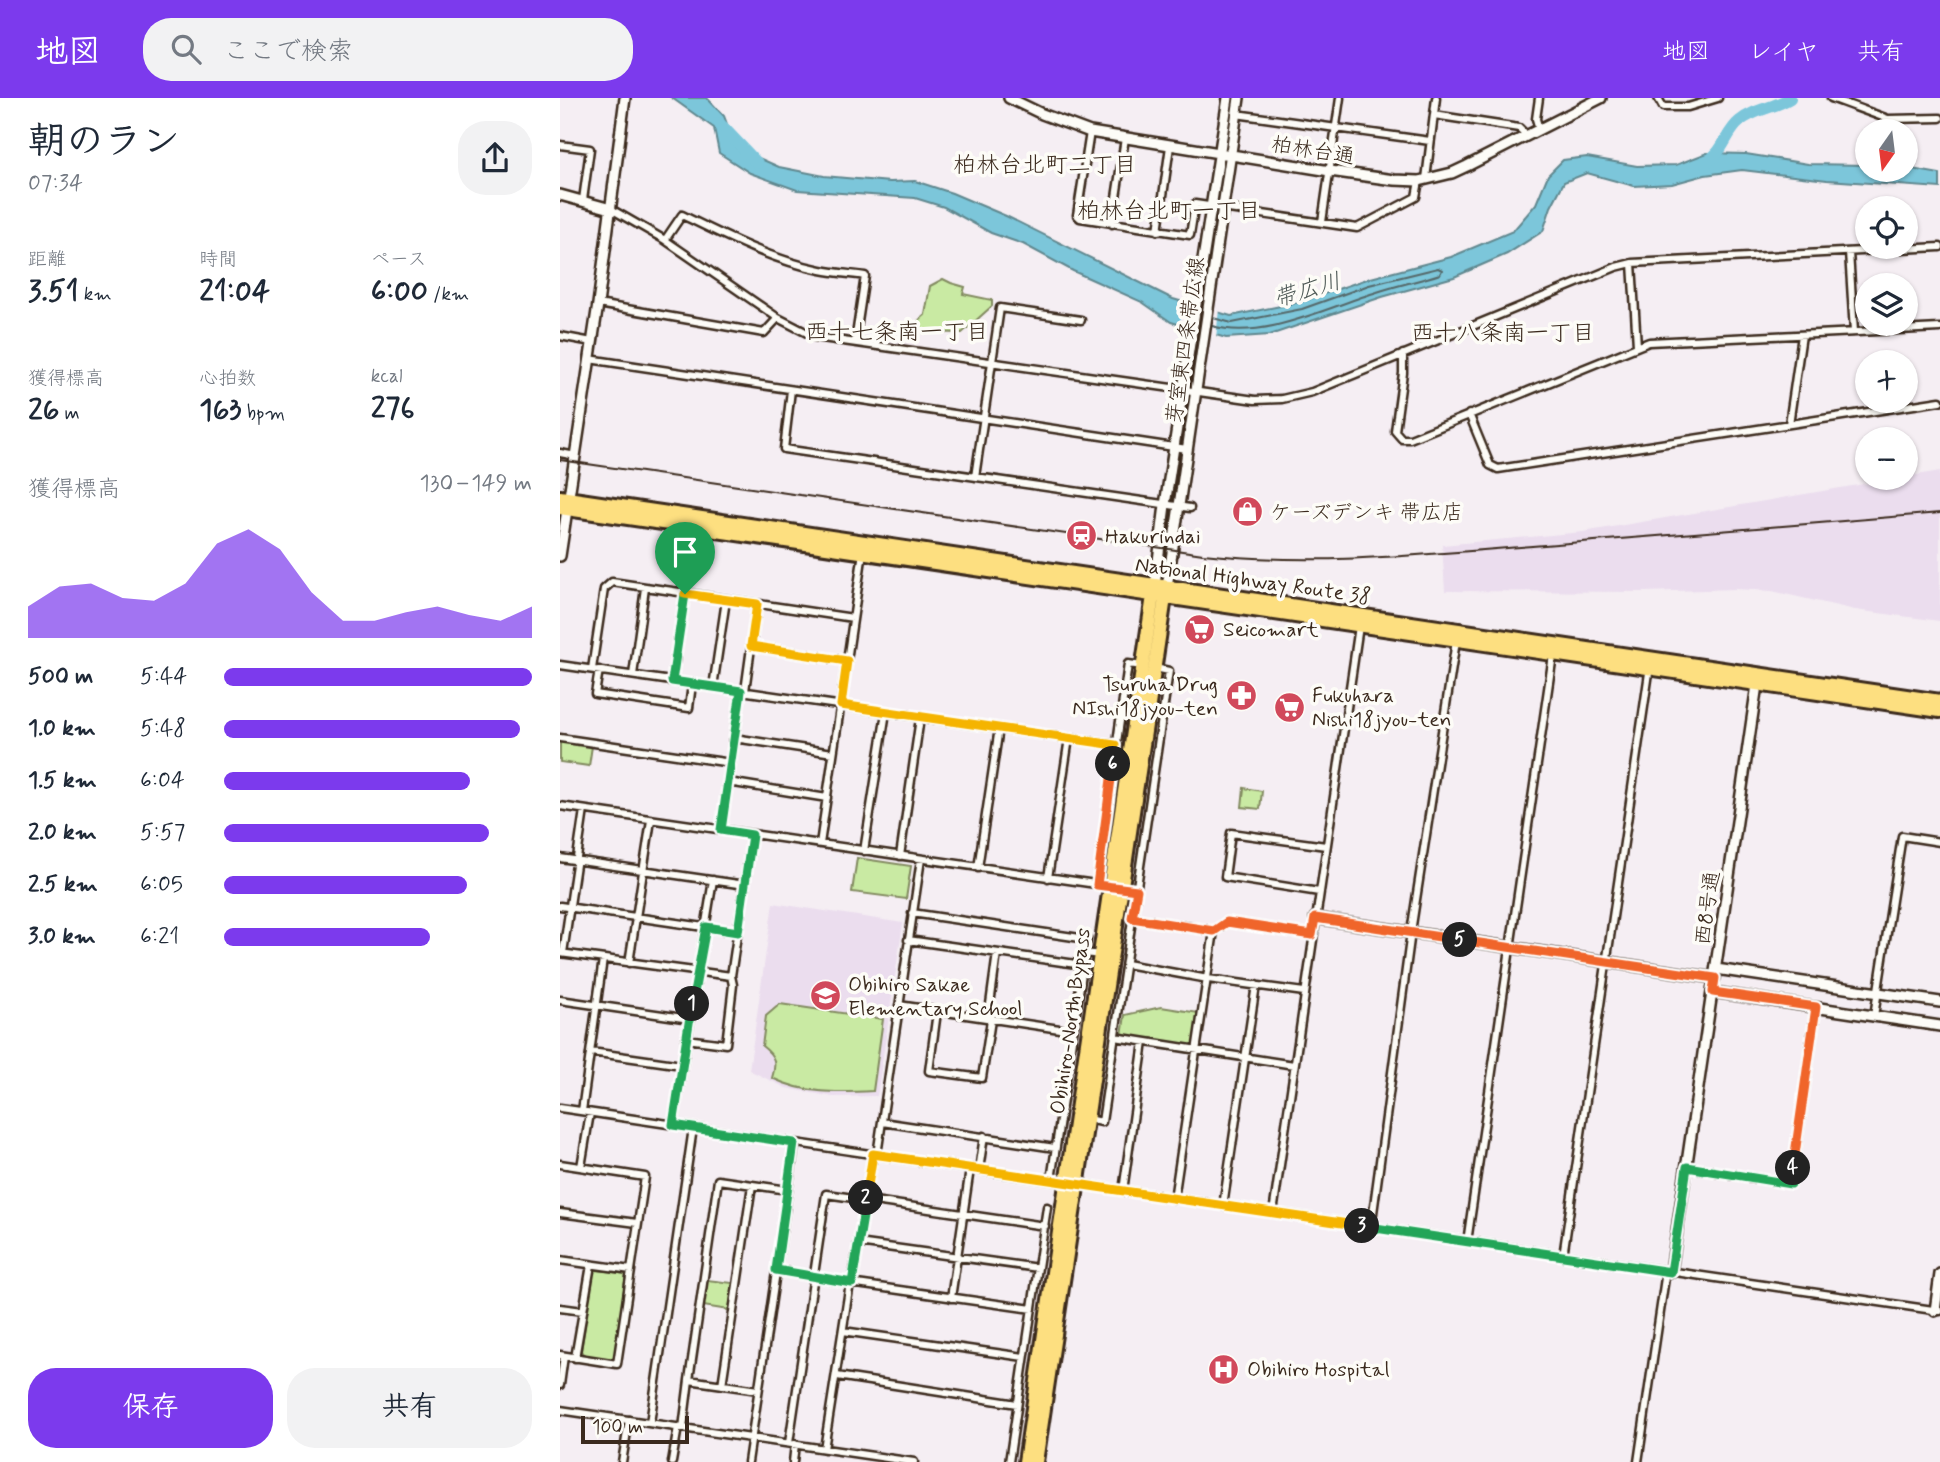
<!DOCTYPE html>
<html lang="ja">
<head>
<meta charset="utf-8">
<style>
	:root { --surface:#fff; --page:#f2f2f3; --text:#1f2937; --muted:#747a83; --accent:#7c3aed }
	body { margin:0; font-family:Mynerve,"Klee One",sans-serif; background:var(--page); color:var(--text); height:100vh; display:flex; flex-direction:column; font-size:26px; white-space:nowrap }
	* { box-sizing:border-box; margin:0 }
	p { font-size:23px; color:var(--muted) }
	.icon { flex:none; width:38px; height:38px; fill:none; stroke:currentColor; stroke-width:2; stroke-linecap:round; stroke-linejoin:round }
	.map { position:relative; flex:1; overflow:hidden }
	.sheet { display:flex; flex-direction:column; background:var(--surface); width:560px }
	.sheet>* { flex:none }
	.needle { width:46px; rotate:194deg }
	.controls { position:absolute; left:1295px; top:21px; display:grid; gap:14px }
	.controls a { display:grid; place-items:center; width:63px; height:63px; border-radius:50%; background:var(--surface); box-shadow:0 2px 5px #0004; font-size:35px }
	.scale { position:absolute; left:21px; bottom:18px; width:108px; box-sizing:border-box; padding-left:7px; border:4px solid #3b2a1e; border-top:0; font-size:19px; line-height:24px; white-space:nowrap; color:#3b2a1e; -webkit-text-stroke:5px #fdfcf7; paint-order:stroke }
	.pin { position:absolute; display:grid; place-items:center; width:60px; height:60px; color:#fff; margin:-72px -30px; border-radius:50% 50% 50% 0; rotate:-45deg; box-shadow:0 0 7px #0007 }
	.pin .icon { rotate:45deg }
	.km { position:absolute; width:35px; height:35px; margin:-18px; border-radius:50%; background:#222; color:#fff; font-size:19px; line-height:35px; text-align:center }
	.round { display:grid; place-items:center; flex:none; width:74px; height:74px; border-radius:28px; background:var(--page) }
	.summary { display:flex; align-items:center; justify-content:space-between; height:119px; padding:0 28px }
	h1 { font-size:38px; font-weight:700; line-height:52px }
	.stats { display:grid; grid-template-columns:repeat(3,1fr); gap:10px; height:119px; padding:7px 28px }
	.stats div { display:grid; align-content:center }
	.stats b { font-size:30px; font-weight:700 }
	.stats small { font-size:19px; font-weight:400 }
	.stats p { font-size:19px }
	.chart { height:196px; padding:14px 28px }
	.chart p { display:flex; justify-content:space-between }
	.chart svg { width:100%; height:126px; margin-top:7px; fill:var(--accent); opacity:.7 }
	.cta { display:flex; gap:14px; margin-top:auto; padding:14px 28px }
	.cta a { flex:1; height:80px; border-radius:28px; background:var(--accent); color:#fff; font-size:28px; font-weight:700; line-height:80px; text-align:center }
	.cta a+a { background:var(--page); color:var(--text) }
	ul { padding:0 28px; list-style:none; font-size:23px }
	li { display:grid; grid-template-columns:112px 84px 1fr; align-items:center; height:52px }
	li i { height:18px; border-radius:9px; background:var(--accent) }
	header { display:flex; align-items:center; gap:42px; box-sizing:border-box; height:98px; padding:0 35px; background:var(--accent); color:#fff }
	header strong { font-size:33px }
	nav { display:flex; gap:38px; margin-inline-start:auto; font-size:24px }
	.search { width:490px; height:63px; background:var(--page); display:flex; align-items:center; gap:18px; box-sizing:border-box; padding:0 24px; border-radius:28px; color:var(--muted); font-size:26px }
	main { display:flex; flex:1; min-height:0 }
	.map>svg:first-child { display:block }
</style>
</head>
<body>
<header>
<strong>地図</strong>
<div class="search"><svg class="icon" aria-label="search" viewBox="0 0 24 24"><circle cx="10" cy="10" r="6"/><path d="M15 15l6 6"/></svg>ここで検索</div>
<nav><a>地図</a><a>レイヤ</a><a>共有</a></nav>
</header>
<main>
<section class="sheet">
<div class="summary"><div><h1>朝のラン</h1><p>07:34</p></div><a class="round"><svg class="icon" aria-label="share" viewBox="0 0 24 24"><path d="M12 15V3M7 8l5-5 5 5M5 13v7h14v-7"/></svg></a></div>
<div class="stats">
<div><p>距離</p><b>3.51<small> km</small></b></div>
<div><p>時間</p><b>21:04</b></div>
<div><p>ペース</p><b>6:00<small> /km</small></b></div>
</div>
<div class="stats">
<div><p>獲得標高</p><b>26<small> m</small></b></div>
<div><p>心拍数</p><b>163<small> bpm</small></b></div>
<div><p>kcal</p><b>276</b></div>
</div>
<div class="chart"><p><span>獲得標高</span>130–149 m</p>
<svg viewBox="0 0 160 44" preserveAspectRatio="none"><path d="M0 44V33L10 26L20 25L30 30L40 31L50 25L60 11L70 6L80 13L90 28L100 38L110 38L120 35L130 33L140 36L150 38L160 33V44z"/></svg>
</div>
<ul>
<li><b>500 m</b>5:44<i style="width:100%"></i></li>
<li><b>1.0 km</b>5:48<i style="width:96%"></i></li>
<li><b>1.5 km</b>6:04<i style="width:80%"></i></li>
<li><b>2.0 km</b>5:57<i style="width:86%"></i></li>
<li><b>2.5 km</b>6:05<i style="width:79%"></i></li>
<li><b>3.0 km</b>6:21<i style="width:67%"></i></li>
</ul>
<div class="cta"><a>保存</a><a>共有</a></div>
</section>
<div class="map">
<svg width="1380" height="1364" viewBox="0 0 1380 1364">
	<rect width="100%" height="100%" fill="#f5eef3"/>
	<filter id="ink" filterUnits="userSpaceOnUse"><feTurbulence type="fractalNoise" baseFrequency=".0143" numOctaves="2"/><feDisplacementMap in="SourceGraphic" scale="14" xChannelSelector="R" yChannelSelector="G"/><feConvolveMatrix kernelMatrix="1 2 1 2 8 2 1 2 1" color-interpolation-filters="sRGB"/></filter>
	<g filter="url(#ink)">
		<path fill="#ebddee" d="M1380,373v150l-85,-11 -83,-19 -37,-2 -90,3 -200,-1 -3,-46 141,-13z
			M213,805l130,20 -26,173 -44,1 -47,-9 -37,-18z"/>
		<path fill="#c9eaa3" stroke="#828a60" stroke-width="2" d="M383,181l8,4 14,4 -2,7 29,6v6l-30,27 -44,-1v-11l7,-6 5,-29z
			M0,643l32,5 -3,20 -29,-4z
			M684,690l18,3 -2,18 -18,-2z
			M297,760l54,8 -5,33 -54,-7z
			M220,906l103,15 -10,72c-36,2 -68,3 -101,-13 5,-16 3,-22 -10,-32l4,-30z
			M601,909l38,6 -5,33 -72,-11 3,-20z
			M37,1172l29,4 -11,82 -6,4 -25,-5 -3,-4 12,-78z
			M147,1182l26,3 -4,27 -26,-4z"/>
		<path fill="#7bc6da" stroke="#61888f" stroke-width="2" d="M112,0h35l17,18 12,32 43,19 45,9 66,6 25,-1 37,12 54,23 167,83 58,17 69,-14 67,-23 84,-22 62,-26 23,-27 12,-29 15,-15 24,-3 50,9 39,-1 31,-12 39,1 62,10 59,1v5h39v-2l34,6v14l-113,-8 -85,-10 -37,5 -33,9 -38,2 -47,-13 -23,9 -13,25 -8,24 -36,23 -53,23 -72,20 -112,38 -44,3 -55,-16 -29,-20 -69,-31 -50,-27 -32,-11 -47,-26 -29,-9 -118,-8 -47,-17 -31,-20 -5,-25z"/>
		<path fill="#f5eef3" d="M624,201l35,10 -3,29 -37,-10z"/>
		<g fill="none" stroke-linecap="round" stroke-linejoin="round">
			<path stroke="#556869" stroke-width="2" d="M652,228c51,15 116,-19 165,-34 21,-7 42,-11 63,-18l2,-4 -4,-2 -69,17 -67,24 -70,14 -19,-5"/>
			<path stroke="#7bc6da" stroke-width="12" d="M159,25l38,40
				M1145,65c19,-10 20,-30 35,-42 14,-12 35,-13 50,-23"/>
			<defs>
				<path id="street" d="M1098,0l5,9h25l30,-9
					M1271,0l57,21 52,-1
					M676,16l194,27
					M874,17l85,13 8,8
					M979,31l-3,-10 3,-21
					M530,34l-13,83 3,3 110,17 5,-31 162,24 59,-31 3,-16
					M0,47l30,4 -7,51
					M866,81l10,-81
					M51,111l54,31 17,-25c45,22 90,45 139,55 15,3 30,4 44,6l-10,66
					M762,124l18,-124
					M552,126l13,-86
					M598,133l12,-85
					M105,142l113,78
					M1289,154l5,80
					M1072,165l5,83
					M38,206l166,29 14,-15 37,19 440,63 27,-1 30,-7 304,-125 16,-4 308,-16
					M0,238l32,6
					M843,256v19l-8,58 7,8h8l239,-97 291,-14
					M29,261l598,90
					M231,292l-7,59 406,59
					M909,316l21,51 8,4 442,-68
					M1229,326l13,-89
					M0,355l16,3
					M415,379l25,-169 81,12
					M191,548l96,15
					M0,567l555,80
					M32,571l12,-80 8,-7 241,36
					M39,572l-4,24 94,14 3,-24
					M73,577l12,-87
					M112,583l13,-87
					M153,589l13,-87
					M185,593l12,-87
					M0,640l171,25
					M174,640l99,15
					M168,684l99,16
					M0,708l577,84
					M161,732l20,-139
					M260,746l43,-292
					M304,753l22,-139
					M340,758l20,-138
					M0,760l185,27
					M418,770l21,-140
					M488,780l21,-140
					M537,787l31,-221 15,2
					M759,794l-94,-15 6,-44 95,13
					M0,808l178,26
					M352,815l175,26 -2,14
					M572,820l82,13 13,-9 85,13
					M348,842l175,25
					M0,855l171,23
					M3,855l21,-143
					M69,865l22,-143
					M566,866l82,15 96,13
					M0,902l130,19
					M339,907l174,26
					M377,914l-8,59 53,7 9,-58
					M1314,918l28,-180 38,6
					M428,921l9,-66
					M555,939l179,28
					M126,941l40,5 7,-59 -2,-9 21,-141
					M31,954l91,13
					M0,1010l507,75
					M22,1013l21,-152
					M528,1021l14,3 67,-451 -14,-3
					M322,1024l173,26
					M113,1027l40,-245
					M317,1057l44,-296
					M0,1066l85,13 -28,187 -57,-9
					M21,1069l9,-54
					M1127,1069l104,17 25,-177
					M419,1072l5,-34
					M491,1082l34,-227 15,2
					M518,1086l862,127
					M563,1093l21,-149
					M614,1101l40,-268
					M663,1108l33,-221
					M0,1115l77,10
					M713,1115l86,-587
					M811,1130l40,-296 45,-291
					M907,1144l86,-587
					M298,1145l180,25
					M1003,1158l87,-590
					M0,1162l71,10
					M216,1172l74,13 182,26
					M292,1185l21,-128
					M391,1200l19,-129
					M0,1210l23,3
					M283,1233l181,26
					M15,1260l16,-93
					M277,1278l180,28
					M129,1282l29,-200 70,10
					M0,1287l4,-29
					M162,1287l30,-200
					M0,1312l354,52
					M90,1325l43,-295
					M123,1330l6,-48 69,10
					M229,1345l37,-249 219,32
					M264,1351l26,-166
					M62,1364l7,-42
					M112,1364l6,-35
					M188,1364l47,-319
					M233,1364l2,-18
					M449,1364l38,-255
					M1078,1364l28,-191"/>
				<path id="secondary" d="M449,0l33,16 48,18 240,39 64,9 25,1 33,-8 15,-7 134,-68
					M0,97l51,14
					M0,458l38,-252 27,-206
					M595,487l10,-80 63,-407
					M607,489l72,-489
					M755,820l400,60
					M1156,871l224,33
					M1153,894l227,34
					M1111,1174l87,-594
					M1375,1213l5,-37"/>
				<path id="highway" d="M0,399l1380,204
					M0,410l1380,203
					M465,1364l129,-873
					M476,1364l130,-871"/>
			</defs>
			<use href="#street" stroke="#3b2a1e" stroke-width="11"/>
			<use href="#secondary" stroke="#3b2a1e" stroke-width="14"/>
			<use href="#highway" stroke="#3b2a1e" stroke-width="18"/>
			<use href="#street" stroke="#fdfcf7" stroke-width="6"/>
			<use href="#secondary" stroke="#fdfcf7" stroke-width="9"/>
			<use href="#highway" stroke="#fddf80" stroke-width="12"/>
			<path stroke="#3b2a1e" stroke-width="2" d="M0,362l643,94c110,12 219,1 329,-8 136,-10 272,-22 408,-33"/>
		</g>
	</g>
	<g fill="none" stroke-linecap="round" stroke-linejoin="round" filter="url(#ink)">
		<defs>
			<path id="split-1" d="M125,496l-13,87 69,10 -20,139 31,5 -14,97 -32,-5 -14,77"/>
			<path id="split-2" d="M132,906l-19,121 121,18 -18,127 76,13 14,-85"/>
			<path id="split-3" d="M306,1100l7,-44 489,72"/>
			<path id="split-4" d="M802,1128l309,46 16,-105 104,17 2,-16"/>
			<path id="split-5" d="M900,842l255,38 -2,14 103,15 -23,161"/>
			<path id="split-6" d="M553,666l-16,121 40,5 -5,28 82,13 13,-9 85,13 3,-17 145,22"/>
			<path id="split-7" d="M125,496l72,10 -6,42 96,15 -6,44 274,40 -2,19"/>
		</defs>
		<use href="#split-1" stroke="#fff" stroke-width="14"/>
		<use href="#split-2" stroke="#fff" stroke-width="14"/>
		<use href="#split-3" stroke="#fff" stroke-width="14"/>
		<use href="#split-4" stroke="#fff" stroke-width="14"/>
		<use href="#split-5" stroke="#fff" stroke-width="14"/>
		<use href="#split-6" stroke="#fff" stroke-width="14"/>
		<use href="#split-7" stroke="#fff" stroke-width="14"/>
		<use href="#split-1" stroke="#22a559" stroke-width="9"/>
		<use href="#split-2" stroke="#22a559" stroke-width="9"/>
		<use href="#split-3" stroke="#f5b400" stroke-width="9"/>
		<use href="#split-4" stroke="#22a559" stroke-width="9"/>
		<use href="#split-5" stroke="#f0652b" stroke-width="9"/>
		<use href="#split-6" stroke="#f0652b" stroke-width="9"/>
		<use href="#split-7" stroke="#f5b400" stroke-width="9"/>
	</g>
	<defs>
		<symbol id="shop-disc" viewBox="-11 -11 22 22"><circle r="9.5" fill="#d1495b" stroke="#fdfcf7"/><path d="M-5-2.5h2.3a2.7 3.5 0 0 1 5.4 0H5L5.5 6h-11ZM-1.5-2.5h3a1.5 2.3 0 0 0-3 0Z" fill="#fff"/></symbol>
		<symbol id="station-disc" viewBox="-11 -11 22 22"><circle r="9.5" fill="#d1495b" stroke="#fdfcf7"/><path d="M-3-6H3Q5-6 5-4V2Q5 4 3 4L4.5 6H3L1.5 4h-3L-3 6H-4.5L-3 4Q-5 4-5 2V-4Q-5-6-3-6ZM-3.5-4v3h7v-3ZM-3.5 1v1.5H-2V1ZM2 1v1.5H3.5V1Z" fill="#fff"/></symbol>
		<symbol id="supermarket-disc" viewBox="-11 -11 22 22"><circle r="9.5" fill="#d1495b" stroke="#fdfcf7"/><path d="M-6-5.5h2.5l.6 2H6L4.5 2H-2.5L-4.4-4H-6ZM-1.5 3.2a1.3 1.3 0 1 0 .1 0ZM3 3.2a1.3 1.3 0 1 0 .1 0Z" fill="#fff"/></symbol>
		<symbol id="pharmacy-disc" viewBox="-11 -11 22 22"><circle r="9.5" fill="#d1495b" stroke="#fdfcf7"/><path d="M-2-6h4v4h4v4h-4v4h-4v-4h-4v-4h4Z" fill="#fff"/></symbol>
		<symbol id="school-disc" viewBox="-11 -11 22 22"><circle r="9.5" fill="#d1495b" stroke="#fdfcf7"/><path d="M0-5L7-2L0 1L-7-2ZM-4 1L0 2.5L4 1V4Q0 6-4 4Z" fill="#fff"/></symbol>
		<symbol id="hospital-disc" viewBox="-11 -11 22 22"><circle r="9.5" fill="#d1495b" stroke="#fdfcf7"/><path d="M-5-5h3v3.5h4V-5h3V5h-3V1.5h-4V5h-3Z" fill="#fff"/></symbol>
	</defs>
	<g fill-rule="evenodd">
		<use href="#shop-disc" x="670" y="396" width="35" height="35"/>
		<use href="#station-disc" x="504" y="420" width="35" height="35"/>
		<use href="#supermarket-disc" x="622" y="514" width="35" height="35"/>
		<use href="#pharmacy-disc" x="664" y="580" width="35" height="35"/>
		<use href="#supermarket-disc" x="712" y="592" width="35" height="35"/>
		<use href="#school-disc" x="248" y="880" width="35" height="35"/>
		<use href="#hospital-disc" x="646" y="1254" width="35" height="35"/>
	</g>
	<g text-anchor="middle" stroke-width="7" stroke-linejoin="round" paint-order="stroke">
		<g font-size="21" fill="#3b2a1e" stroke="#fdfcf7">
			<text transform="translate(753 52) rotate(9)" y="7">柏林台通</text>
			<text transform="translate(625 242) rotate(-82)" y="7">芽室東四条帯広線</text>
			<text transform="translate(693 482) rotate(8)" y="7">National Highway Route 38</text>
			<text transform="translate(1147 810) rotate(-82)" y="7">西8号通</text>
			<text transform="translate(510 923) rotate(-82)" y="7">Obihiro-North Bypass</text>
		</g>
		<g font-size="21" fill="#3b2a1e" stroke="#fdfcf7" text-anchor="start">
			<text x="710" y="421">ケーズデンキ 帯広店</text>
			<text x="545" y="445">Hakurindai</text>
			<text x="663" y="538">Seicomart</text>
			<text x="658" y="593" text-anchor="end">Tsuruha Drug<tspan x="658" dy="24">NIshi18jyou-ten</tspan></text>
			<text x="752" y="604">Fukuhara<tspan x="752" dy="24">Nishi18jyou-ten</tspan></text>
			<text x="288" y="893">Obihiro Sakae<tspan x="288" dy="24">Elementary School</tspan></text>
			<text x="687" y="1278">Obihiro Hospital</text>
		</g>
		<g font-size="23" fill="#3b2a1e" stroke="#fdfcf7">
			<text x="485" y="74">柏林台北町二丁目</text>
			<text x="609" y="120">柏林台北町一丁目</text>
			<text x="337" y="241">西十七条南一丁目</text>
			<text x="943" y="242">西十八条南一丁目</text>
		</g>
		<g font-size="23" font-style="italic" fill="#4e5956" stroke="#fdfcf7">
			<text transform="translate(747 191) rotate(-16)" y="8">帯広川</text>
		</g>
	</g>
</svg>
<div class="controls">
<a><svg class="needle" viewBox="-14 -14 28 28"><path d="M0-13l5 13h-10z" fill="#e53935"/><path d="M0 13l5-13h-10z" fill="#747a83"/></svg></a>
<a><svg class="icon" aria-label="locate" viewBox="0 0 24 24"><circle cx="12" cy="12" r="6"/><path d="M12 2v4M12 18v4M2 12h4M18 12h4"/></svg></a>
<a><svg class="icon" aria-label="layers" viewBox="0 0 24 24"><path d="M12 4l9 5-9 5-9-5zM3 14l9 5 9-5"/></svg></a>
<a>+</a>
<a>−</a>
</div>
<div class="scale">100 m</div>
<div class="pin" style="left:125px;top:496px;background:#1e9e55"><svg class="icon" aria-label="arrive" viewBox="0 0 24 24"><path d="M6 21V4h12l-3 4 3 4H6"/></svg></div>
<b class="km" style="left:132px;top:906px">1</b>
<b class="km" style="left:306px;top:1100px">2</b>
<b class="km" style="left:802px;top:1128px">3</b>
<b class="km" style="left:1233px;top:1070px">4</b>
<b class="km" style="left:900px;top:842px">5</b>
<b class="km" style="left:553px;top:666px">6</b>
</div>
</main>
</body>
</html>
